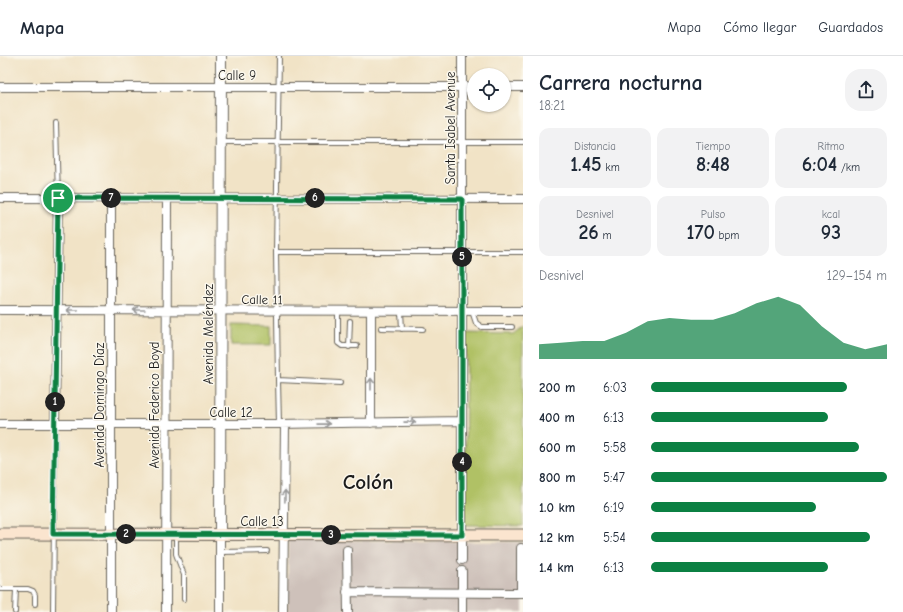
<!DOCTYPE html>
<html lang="es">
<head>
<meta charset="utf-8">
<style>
	:root { --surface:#fff; --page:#f2f2f3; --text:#1f2937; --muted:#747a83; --line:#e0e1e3; --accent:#0b8043 }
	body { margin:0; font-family:"Comic Neue",sans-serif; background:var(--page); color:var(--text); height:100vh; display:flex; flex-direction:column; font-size:15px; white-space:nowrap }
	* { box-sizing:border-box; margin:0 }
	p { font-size:13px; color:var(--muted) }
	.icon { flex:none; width:22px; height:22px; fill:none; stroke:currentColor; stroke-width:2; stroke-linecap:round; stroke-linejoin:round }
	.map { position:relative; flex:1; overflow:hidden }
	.panel { display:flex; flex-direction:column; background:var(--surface); width:380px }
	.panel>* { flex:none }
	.fabs { position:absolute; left:467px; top:12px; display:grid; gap:8px }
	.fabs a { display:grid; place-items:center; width:44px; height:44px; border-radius:50%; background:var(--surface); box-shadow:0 1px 3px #0004; font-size:20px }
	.pin { position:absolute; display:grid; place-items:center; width:34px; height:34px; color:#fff; margin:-17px; border:2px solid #fff; border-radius:50%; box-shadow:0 1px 4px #0007 }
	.km { position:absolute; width:20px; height:20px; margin:-10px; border-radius:50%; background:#222; color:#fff; font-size:11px; line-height:20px; text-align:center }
	.round { display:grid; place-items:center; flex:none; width:42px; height:42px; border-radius:16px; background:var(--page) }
	.headline { display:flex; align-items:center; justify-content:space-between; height:68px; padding:0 16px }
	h1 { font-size:22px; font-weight:700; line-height:30px }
	.stats { display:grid; grid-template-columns:repeat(3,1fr); gap:6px; height:68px; padding:4px 16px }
	.stats div { display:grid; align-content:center; border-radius:10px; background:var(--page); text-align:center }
	.stats b { font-size:20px; font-weight:700 }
	.stats small { font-size:11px; font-weight:400 }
	.stats p { font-size:11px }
	.chart { height:112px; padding:8px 16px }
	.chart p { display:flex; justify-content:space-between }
	.chart svg { width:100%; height:72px; margin-top:4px; fill:var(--accent); opacity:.7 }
	ul { padding:0 16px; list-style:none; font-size:13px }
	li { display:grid; grid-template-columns:64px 48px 1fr; align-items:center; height:30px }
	li i { height:10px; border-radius:5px; background:var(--accent) }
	header { display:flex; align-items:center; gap:24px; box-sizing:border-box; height:56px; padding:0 20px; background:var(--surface); border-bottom:1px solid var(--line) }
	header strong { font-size:19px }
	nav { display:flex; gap:22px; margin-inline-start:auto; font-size:14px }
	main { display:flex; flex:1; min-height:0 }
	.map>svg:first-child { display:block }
</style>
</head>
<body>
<header>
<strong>Mapa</strong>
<nav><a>Mapa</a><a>Cómo llegar</a><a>Guardados</a></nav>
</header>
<main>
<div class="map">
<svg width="523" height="556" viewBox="0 0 523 556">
	<rect width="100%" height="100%" fill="#fbf7ec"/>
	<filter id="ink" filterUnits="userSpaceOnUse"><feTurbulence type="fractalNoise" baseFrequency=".025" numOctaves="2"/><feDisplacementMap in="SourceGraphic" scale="8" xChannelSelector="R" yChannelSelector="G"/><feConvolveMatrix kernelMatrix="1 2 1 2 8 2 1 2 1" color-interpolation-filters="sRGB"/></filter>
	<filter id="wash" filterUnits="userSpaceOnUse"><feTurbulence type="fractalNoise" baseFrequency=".012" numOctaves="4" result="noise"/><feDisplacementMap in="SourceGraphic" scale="16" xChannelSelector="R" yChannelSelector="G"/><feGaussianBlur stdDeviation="0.9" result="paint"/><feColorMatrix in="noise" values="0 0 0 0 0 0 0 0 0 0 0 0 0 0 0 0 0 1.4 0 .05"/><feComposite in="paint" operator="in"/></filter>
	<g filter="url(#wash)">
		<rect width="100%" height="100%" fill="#f1e3c6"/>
		<path fill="#cec1ba" d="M288,484l235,2v70h-235z"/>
		<path fill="#b0c165" stroke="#666e40" d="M231,269l40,1v19h-40z
			M523,270v200l-58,-1 1,-192 47,1z"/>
	</g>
	<g filter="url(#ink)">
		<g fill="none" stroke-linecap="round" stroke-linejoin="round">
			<defs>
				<path id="service" d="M279,0l-3,196 2,128 62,3
					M56,67l2,75
					M221,86h302
					M276,196h247
					M338,255v32l4,3h15
					M401,255l1,18
					M472,255l4,12 6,4h30
					M381,272l42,1
					M349,291l1,-26
					M278,324l1,44
					M176,479v19l8,21v24
					M220,496l47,-1
					M0,533h28l5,2 2,4v9
					M15,556l1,-23
					M53,556l2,-188"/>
				<path id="minor" d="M0,31h474
					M504,31h19
					M0,142l523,1
					M0,254l523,1
					M371,255v112
					M0,368h279l183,-3
					M55,368l3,-226
					M521,492v45
					M347,494l1,62
					M462,504v-504
					M462,515v41
					M347,536l176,1
					M111,556v-414
					M166,556l1,-414
					M220,556v-77
					M283,556l2,-188"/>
				<path id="tertiary" d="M220,479l1,-479"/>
				<path id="secondary" d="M0,478l523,1"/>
			</defs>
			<use href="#service" stroke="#676258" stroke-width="6"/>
			<use href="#minor" stroke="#676258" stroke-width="10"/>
			<use href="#tertiary" stroke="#676258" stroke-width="12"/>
			<use href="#secondary" stroke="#676258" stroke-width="13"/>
			<use href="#service" stroke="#fff" stroke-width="4"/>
			<use href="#minor" stroke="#fff" stroke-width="8"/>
			<use href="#tertiary" stroke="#fff" stroke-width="10"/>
			<use href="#secondary" stroke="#fbe5cf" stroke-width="11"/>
		</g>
		<defs><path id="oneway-shaft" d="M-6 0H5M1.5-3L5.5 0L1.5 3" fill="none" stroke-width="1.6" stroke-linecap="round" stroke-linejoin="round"/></defs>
		<g stroke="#999">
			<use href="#oneway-shaft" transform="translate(72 254) rotate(-180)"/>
			<use href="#oneway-shaft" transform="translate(139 254) rotate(-180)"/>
			<use href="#oneway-shaft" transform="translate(371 328) rotate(-90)"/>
			<use href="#oneway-shaft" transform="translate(410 366) rotate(-1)"/>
			<use href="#oneway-shaft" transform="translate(324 368) rotate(-1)"/>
			<use href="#oneway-shaft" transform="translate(285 440) rotate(-89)"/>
		</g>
	</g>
	<g fill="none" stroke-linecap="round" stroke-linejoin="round" filter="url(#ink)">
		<defs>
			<path id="route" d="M58,142l404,1v336l-409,-1z"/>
		</defs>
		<use href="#route" stroke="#fff" stroke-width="8"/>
		<use href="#route" stroke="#0b8043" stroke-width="5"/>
	</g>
	<g text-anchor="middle" stroke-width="3" stroke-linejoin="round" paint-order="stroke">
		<g font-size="13" fill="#1c1c1c" stroke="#fbf7ec">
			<text x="237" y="24">Calle 9</text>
			<text transform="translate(450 72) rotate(-90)" y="5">Santa Isabel Avenue</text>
			<text transform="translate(262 243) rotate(1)" y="5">Calle 11</text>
			<text transform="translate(208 278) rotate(-90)" y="5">Avenida Meléndez</text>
			<text transform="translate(99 349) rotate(-90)" y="5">Avenida Domingo Díaz</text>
			<text transform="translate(154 349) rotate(-90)" y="5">Avenida Federico Boyd</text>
			<text x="231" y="361">Calle 12</text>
			<text x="262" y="470">Calle 13</text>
		</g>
		<g font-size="21" font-weight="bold" fill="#1c1c1c" stroke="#fbf7ec">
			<text x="368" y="433">Colón</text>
		</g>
	</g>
</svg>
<div class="fabs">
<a><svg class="icon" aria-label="locate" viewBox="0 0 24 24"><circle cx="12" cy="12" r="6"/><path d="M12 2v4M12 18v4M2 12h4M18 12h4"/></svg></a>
</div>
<div class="pin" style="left:58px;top:142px;background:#1e9e55"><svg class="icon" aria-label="arrive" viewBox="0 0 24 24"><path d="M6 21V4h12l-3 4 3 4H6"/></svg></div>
<b class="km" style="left:55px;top:346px">1</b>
<b class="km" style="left:126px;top:478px">2</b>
<b class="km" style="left:331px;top:479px">3</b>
<b class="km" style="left:462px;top:406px">4</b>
<b class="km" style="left:462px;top:201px">5</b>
<b class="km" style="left:315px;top:142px">6</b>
<b class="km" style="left:111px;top:142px">7</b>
</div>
<section class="panel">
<div class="headline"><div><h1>Carrera nocturna</h1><p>18:21</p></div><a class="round"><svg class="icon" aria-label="share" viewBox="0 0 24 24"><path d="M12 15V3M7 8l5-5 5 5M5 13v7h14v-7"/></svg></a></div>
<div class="stats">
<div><p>Distancia</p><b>1.45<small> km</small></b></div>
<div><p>Tiempo</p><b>8:48</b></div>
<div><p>Ritmo</p><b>6:04<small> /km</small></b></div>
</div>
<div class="stats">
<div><p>Desnivel</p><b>26<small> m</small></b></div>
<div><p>Pulso</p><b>170<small> bpm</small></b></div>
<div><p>kcal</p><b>93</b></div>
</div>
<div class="chart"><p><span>Desnivel</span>129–154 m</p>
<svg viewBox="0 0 160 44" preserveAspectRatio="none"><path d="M0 44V35L10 34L20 33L30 33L40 28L50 21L60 19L70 20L80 20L90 16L100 10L110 6L120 11L130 24L140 34L150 38L160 35V44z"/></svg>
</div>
<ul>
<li><b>200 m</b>6:03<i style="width:83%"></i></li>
<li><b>400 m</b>6:13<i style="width:75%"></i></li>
<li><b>600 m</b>5:58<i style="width:88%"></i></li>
<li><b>800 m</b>5:47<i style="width:100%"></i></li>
<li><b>1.0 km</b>6:19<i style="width:70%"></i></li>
<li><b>1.2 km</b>5:54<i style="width:93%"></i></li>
<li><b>1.4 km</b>6:13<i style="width:75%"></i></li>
</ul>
</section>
</main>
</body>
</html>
